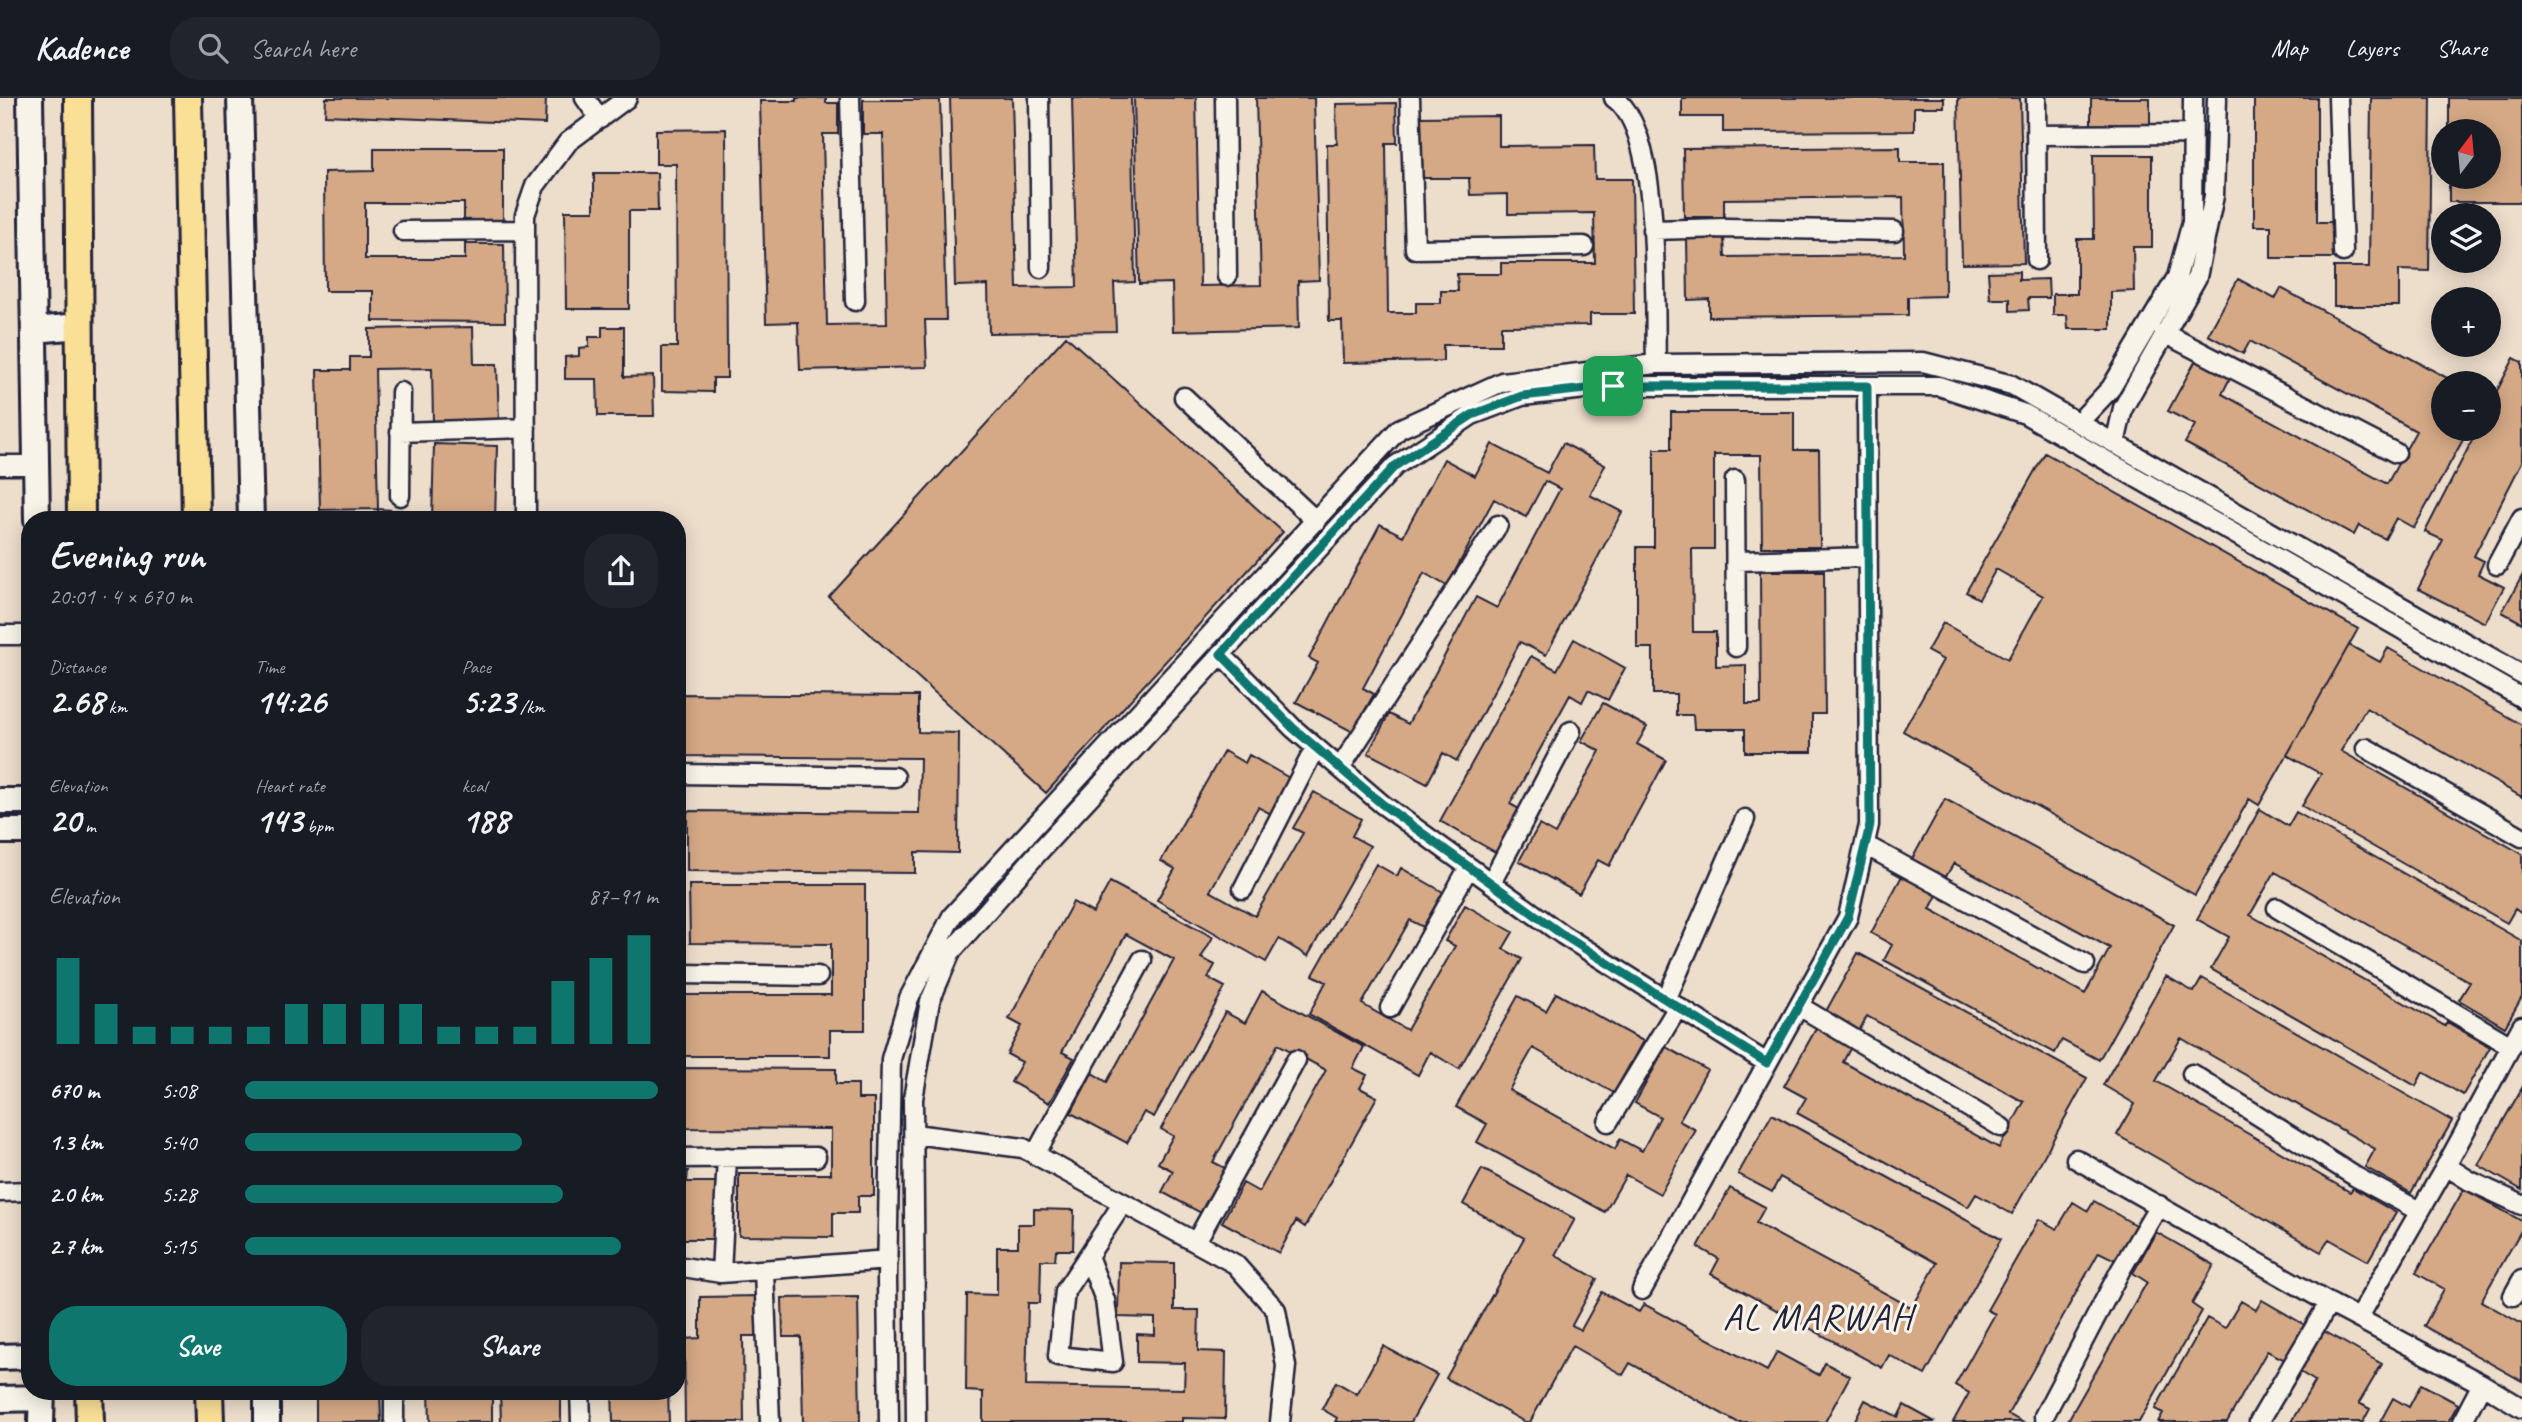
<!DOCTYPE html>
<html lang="en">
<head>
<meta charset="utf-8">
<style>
	:root { --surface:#171b24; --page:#20242c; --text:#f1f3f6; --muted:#9ea1a6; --line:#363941; --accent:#0f766e }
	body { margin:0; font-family:Caveat,sans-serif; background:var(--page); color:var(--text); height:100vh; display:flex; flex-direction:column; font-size:26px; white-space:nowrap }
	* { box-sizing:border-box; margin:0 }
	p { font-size:23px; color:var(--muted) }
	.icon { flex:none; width:38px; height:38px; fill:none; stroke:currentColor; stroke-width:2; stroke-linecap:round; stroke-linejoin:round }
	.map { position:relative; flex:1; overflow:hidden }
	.sheet { position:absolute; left:21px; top:413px; width:665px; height:889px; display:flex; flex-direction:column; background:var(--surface); border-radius:28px; box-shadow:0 4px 18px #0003 }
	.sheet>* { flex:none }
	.needle { width:46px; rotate:16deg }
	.tools { position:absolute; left:2431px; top:21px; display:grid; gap:14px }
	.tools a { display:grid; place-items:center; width:70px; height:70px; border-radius:50%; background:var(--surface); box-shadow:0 4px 18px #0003; font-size:35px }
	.pin { position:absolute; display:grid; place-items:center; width:60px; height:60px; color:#fff; margin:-30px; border-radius:14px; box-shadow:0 4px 10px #0006 }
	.round { display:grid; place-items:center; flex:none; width:74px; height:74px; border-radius:28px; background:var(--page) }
	.head { display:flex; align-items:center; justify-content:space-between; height:119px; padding:0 28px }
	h1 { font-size:38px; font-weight:700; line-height:52px }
	.stats { display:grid; grid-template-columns:repeat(3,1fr); gap:10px; height:119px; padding:7px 28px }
	.stats div { display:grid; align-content:center }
	.stats b { font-size:35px; font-weight:700 }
	.stats small { font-size:19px; font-weight:400 }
	.stats p { font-size:19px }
	.chart { height:196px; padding:14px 28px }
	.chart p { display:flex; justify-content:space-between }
	.chart svg { width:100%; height:126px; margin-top:7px; stroke:var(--accent); stroke-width:6 }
	.primary-button { display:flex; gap:14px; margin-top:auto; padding:14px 28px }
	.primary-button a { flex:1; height:80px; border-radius:28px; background:var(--accent); color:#fff; font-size:28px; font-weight:700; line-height:80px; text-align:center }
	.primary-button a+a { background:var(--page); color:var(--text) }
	ul { padding:0 28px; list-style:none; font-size:23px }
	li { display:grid; grid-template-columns:112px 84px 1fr; align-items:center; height:52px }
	li i { height:18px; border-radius:9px; background:var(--accent) }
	header { display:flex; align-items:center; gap:42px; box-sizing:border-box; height:98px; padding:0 35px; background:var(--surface); border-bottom:2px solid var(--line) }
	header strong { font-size:33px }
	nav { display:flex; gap:38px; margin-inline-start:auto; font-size:24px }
	.search { width:490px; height:63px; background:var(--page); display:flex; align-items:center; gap:18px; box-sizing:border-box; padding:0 24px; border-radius:28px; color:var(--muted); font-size:26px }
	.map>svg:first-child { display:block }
</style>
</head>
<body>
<header>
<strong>Kadence</strong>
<div class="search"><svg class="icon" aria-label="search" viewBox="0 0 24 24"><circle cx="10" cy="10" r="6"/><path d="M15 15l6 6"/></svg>Search here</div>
<nav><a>Map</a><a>Layers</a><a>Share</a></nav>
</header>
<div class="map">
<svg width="2522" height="1324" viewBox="0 0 2522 1324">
	<rect width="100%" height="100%" fill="#edddcb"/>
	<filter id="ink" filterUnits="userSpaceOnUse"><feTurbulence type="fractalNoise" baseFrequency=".0143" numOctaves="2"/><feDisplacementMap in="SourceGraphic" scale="14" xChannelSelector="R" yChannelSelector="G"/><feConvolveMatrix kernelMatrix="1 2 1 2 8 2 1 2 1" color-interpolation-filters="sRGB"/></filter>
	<g filter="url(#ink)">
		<path fill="#d5a986" stroke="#22223b" stroke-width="2" d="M326,0h220l-1,26 -220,-9z
			M796,0h30v5h12v31h-15l4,191 60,-1 -4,-190h-20v-34h77l6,220h-21l2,47 -127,3 -2,-48 -32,1 -6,-222h36z
			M950,0h62l5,190 60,-1 -5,-189h59l4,184 -21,1 2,48 -127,2 -1,-48 -33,1z
			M1134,0h62l4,188 61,-1 -5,-187h58l5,182 -21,1 1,47 -126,3 -1,-48 -33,1z
			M1682,0h262v9h-30v24l-191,1v-15h-41z
			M1958,0h62l4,165 -62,1z
			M2091,0h59v31l-59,1z
			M2254,0h63v124h16v36h-62v-32h-17z
			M2371,0h60l-2,173 -30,-1v36h-65v-39h35z
			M2449,0h73v104h-73v-25h39v-46h-39z
			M1396,5l1,40h-11l2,170h28v-10h25v-12h17l-1,-17h44v-11h94l-1,-50 -86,1v-20l-38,1 -1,-17h-48l-1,-61 79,-1v30l95,-1 1,34h37l2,135h-44v11l-89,1v19h-58v16l-100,2 -1,-42h-13l-2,-177h10l-1,-40z
			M726,31l1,249h-14v14l-51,-1v-44h15l-1,-183h-20v-34z
			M1900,49v15h44l1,134 -37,1v18l-199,2v-18l-21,1 -1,-62 37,-1 1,20 179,-2 -1,-58 -179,2v18h-40l-1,-68z
			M374,50h129v74l-39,1v-20h-99v56h100v-15h39l1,78 -132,-1v-30h-48l-1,-119 50,-1z
			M2093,57h59v92h-19l1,44 -23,1v37h-43l-1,-14h-14v-21h24v-55h17z
			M594,75h63l1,38h-29v98h-63l-1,-98h29z
			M2019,173v9l29,-1 1,19h-21l1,12 -19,1v-12h-20l-2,-27z
			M2238,181l37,20 6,-11 168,91 -2,4h-4v8l-8,14 8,4v20h26l-55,99 -18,-10 -11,21 -26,-14 -5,10 -169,-92 10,-18 -27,-14 28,-51 34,18 -8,16 165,90 29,-53 -166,-90 -7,13 -35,-19z
			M473,229l1,37h23l2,57 -66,1 -1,-54 -57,1 3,140 -58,1 -3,-140h33v-13h19v-28z
			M602,229h22v50l29,-1 1,40h-56l-1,-37h-32v-22l14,-1v-8l10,-1v-10h13z
			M1066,238l217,196 -237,261 -217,-196z
			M2514,260l8,4v100l-48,94 10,5 -6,13 26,13 -19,36 -67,-34 25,-49 -18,-8 53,-103h10v-21z
			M1671,314h123v38h25l1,97h-58l-1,-92h-47v94h-22l1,83h23v34l30,-1v39h15l-1,-133h64l1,143h-13v38h-67v-23h-51l-1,-14h-17v-21h-23v-46h-16v-101h17v-98h17z
			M1563,345l42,22 -15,30 32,17 -76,143 -26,-13 -63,119 -14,-8 -16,31 -59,-31 21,-39 19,10 68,-127 21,11 63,-119 -15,-8 -19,36 -32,-18 -47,87 -23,-13 -61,115 11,6 -21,38 -57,-30 22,-39 -9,-5 71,-134 23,12 41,-77 31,17 17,-32 55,29z
			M434,346l63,2 -2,74h-63z
			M2045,355l313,176 -99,176 -10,-6 -54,96 -292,-164 40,-71 -16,-9 16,-28 65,36 35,-63 -47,-27 -17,30 -13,-7z
			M378,411l29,2v7l25,2h-55z
			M2522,478v47l-20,-11z
			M1574,541l51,29 -17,32 -20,-10 -6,12 -12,-7 -60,109 11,6 -24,43 -57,-32 91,-165 26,14z
			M2349,547l31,17 8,-14 134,77v72l-156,-89 -25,43 181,103v60l-7,-5 -8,14 -205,-117 19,-32 -34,-19z
			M677,596l241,2v36l41,1 -1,120 -43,-1v21l-228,-2v-60l232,2 1,-55 -243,-2z
			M1603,605l44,24 -10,17 29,16 -57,106 -11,-6 -19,34 -60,-33 20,-36 16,9 45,-83 -19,-10z
			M1224,653l21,12 4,-8 42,24 -20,35 -13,-7 -48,84 45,25 48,-83 -10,-5 21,-36 47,27 -9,17 18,10 -62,110 -29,-17 -13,23 -109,-62 18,-31 -14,-8z
			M1945,701l229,126 -75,135 -37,-20 -7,13 -171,-93 8,-15 -21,-12 32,-59 35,19 -8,16 155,85 25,-46 -156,-85 -9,15 -33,-19z
			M2260,711l28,17 8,-14 226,129v56l-17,30 -46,-27 11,-18 -195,-110 -25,43 195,111 2,-4 43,25 -27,48 -40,-23 -7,14 -205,-117 18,-32 -32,-18z
			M1376,766l21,12 4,-8 42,24 -20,35 -13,-7 -48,84 45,26 48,-84 -10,-5 20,-36 48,27 -10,17 19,10 -63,110 -29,-17 -12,23 -109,-61 17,-32 -13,-7z
			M1110,784l103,55 -12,21 14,7 -7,13 17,9 -71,130 -10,-5 -17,31 -56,-30 21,-40 15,9 67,-122 -48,-26 -64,118 12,6 -25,45 -38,-21 11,-20 -15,-8 15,-28 -13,-7 64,-117 20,11z
			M689,787h176v145h-35v26h-153v-61h154v-51l-141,-1z
			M1858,855l229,125 -75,136 -36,-20 -8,13 -171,-94 9,-15 -22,-12 33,-59 34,20 -8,15 156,86 25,-46 -157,-86 -8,15 -34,-18z
			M2166,878l28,16 8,-14 250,143 -41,72 -46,-26 10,-18 -194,-111 -25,43 194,111 3,-4 43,25 -28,48 -39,-22 -8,13 -204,-117 18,-31 -32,-19z
			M1262,893l102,56 -11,21 14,7 -7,13 17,9 -72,130 -9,-6 -17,32 -57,-31 21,-39 16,9 67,-122 -48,-26 -65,118 12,6 -24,45 -39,-21 11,-21 -15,-8 15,-27 -12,-7 64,-117 20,11z
			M1556,895l87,48 -29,52 -81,-45 -24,42 106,59 5,-10 22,12 18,-34 -25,-14 31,-56 41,23 -28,51 17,9 -36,64 -34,-19 -21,37 -128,-70 10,-18 -31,-17 62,-111 28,15z
			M677,970l159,1v15h22v15h16v97h-16v17h-25v24l-94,-1v-62h92v-45l-154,-1z
			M2522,990v102l-44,-25z
			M1772,1016l229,125 -76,136 -36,-20 -7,13 -171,-94 8,-15 -21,-12 32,-59 35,19 -9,16 156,85 25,-45 -157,-86 -8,15 -34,-18z
			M1482,1071l93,50 -20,36 42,24 -25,46 9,5 21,-38 37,20 5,-8 123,67 10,-19 42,23 6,-12 25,13 -25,46h-88l-107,-59 -7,12 -51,-29 -42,76h-5l-79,-44 78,-140 -61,-34z
			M677,1073h11l-1,11h31l-1,57h-40z
			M2464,1091l58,32v8l-41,72 41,23v57l-98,-55 20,-37 -28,-16z
			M2094,1103l43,25 -20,35 -18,-9 -91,162 14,8h-69l16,-29 -14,-8 40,-71 -8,-4 52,-91 18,10 16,-27 15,9z
			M1034,1111l40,1 -1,40h-17l-1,10h-14l-1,43h-12l-2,83 158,3 1,-26 -48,-1v-28l18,1v-17l-37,-1 1,-55 55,1v47h25l-1,41 28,1 -1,67 -43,-1v4h-199v-30l-17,-1 1,-97 30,1v-48h21v-23h16z
			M2156,1134l58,33 -22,39 10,7 -63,111h-72l80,-140 -14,-9z
			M758,1198l1,40h-16l1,86h-59l-1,-83 16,-1v-41z
			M858,1199l2,125h-57l-2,-85h-18l-1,-39z
			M2262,1202l43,25 -20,35 -18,-9 -40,71h-69l5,-9 -8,-4 52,-91 18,10 16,-27 15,9z
			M2324,1233l58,33 -23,39 11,6 -7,13h-72l24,-41 -15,-9z
			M1383,1248l54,29 -26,47h-76l2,-4 -15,-9 14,-27 21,12z
			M2421,1286l37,20 -10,18h-68l13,-24 16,9z
			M316,1293h64l1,31h-65z
			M429,1293h63v31h-62z
			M500,1293h61v31h-60z
			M612,1293h56l1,31h-56z
			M1865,1302l33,17 6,-12 31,17h-81z"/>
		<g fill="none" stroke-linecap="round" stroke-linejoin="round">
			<defs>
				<path id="street" d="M585,0l15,21
					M850,0l5,203
					M1039,0l2,170
					M1225,0l2,178
					M1410,0l5,151 169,-3
					M1614,0c49,34 40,209 42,266
					M2036,0l1,162
					M2338,0l5,154
					M2036,37l157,-1
					M1652,132l73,-2 169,3
					M403,133l122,-1
					M2164,235l232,120
					M1184,299l132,124
					M2078,325l33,-35 66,-111 15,-55 1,-124
					M400,334l126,-4
					M2115,346l8,-36 74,-131 17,-81 3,-98
					M0,367h36
					M1735,382l1,167
					M400,398l1,-104
					M526,422l-1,-305 10,-29 33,-44 59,-44
					M1736,463l132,-4
					M2497,467l25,-47
					M0,537h30
					M1221,556l72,74 89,76 181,131 204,128
					M2366,650l156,89
					M1340,670l158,-243
					M677,676l218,3
					M1865,747l220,119
					M1491,785l80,-152
					M1243,791l72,-141
					M2277,810l234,138
					M677,876l141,2
					M1666,902l79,-181
					M1799,908l202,121
					M1390,910l79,-141
					M2192,976l164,103 63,34
					M1608,1024l70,-115
					M914,1036l109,14 212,116 41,46 10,56 -6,56
					M1035,1057l107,-195
					M677,1060l139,-1
					M2076,1061l253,144 153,81 40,24
					M2446,1068l24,15 52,24
					M0,1094l30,-1
					M1196,1144l100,-182
					M1088,1158l17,44 8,62 -55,-6 7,-65 58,-88
					M677,1168l44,7 167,-13
					M764,1172l6,152
					M721,1175l6,-116
					M1642,1192l206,-373 21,-92 -2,-439
					M2513,1198l9,-16
					M2359,1219l87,-151 76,-140
					M580,1293l1,31
					M2044,1318l76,-145 39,-66
					M394,1322v-29
					M889,1324l-2,-142 4,-221 18,-61 43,-82 447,-487 103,-47 154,-18 267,-2 89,23 510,290
					M916,1324l-3,-323 17,-98 21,-49 85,-97 359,-389 77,-51 50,-19 91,-10h326l86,28 497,284
					M2259,1324l70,-119
					M2462,1324l20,-38"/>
				<path id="secondary" d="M30,0l7,422
					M240,0l11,422
					M34,232l46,-4
					M0,703h30
					M0,733h30
					M0,1259l30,-1
					M267,1293v31
					M0,1301l42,-1
					M41,1324l1,-31"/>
				<path id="primary" d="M78,0l3,422
					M188,0l8,422
					M89,1293l1,31
					M209,1293l1,31"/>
			</defs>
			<use href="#street" stroke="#22223b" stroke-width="23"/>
			<use href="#secondary" stroke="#22223b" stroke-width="30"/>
			<use href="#primary" stroke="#22223b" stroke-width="32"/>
			<use href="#street" stroke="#f7f3e8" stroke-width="18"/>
			<use href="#secondary" stroke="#f7f3e8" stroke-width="24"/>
			<use href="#primary" stroke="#fadf96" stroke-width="26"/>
		</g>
	</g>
	<g fill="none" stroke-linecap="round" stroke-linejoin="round" filter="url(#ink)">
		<defs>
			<path id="route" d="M1613,288h254l3,439 -22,92 -81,146 -204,-128 -181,-131 -89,-76 -72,-74 174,-188 77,-51 50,-19z"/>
		</defs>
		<use href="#route" stroke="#fff" stroke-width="14"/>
		<use href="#route" stroke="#0f766e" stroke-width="9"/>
	</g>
	<g text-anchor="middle" stroke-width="6" stroke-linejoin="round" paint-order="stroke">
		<g font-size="37" letter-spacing="2" fill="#22223b" stroke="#f7f3e8">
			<text x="1818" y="1231">AL MARWAH</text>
		</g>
	</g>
</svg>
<div class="tools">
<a><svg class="needle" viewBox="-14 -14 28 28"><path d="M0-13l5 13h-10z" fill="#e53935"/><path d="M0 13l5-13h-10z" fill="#9ea1a6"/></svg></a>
<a><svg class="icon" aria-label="layers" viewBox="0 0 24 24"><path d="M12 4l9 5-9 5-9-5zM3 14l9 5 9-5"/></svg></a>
<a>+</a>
<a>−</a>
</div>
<div class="pin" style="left:1613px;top:288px;background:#1e9e55"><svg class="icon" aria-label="arrive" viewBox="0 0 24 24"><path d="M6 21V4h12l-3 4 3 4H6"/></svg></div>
<section class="sheet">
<div class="head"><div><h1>Evening run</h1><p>20:01 · 4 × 670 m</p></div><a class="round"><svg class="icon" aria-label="share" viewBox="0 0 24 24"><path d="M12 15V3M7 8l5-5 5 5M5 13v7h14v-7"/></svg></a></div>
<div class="stats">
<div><p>Distance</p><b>2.68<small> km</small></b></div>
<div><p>Time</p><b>14:26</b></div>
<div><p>Pace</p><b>5:23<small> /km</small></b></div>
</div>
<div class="stats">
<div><p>Elevation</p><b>20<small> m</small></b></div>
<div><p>Heart rate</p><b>143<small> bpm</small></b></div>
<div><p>kcal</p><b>188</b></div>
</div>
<div class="chart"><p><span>Elevation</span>87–91 m</p>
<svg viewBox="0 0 160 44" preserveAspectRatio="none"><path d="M5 44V14M15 44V30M25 44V38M35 44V38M45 44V38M55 44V38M65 44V30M75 44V30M85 44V30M95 44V30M105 44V38M115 44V38M125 44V38M135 44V22M145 44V14M155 44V6"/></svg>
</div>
<ul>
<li><b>670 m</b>5:08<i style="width:100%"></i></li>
<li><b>1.3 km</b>5:40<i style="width:67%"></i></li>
<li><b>2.0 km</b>5:28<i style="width:77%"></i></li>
<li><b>2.7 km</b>5:15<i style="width:91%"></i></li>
</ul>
<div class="primary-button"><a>Save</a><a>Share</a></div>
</section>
</div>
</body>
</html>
